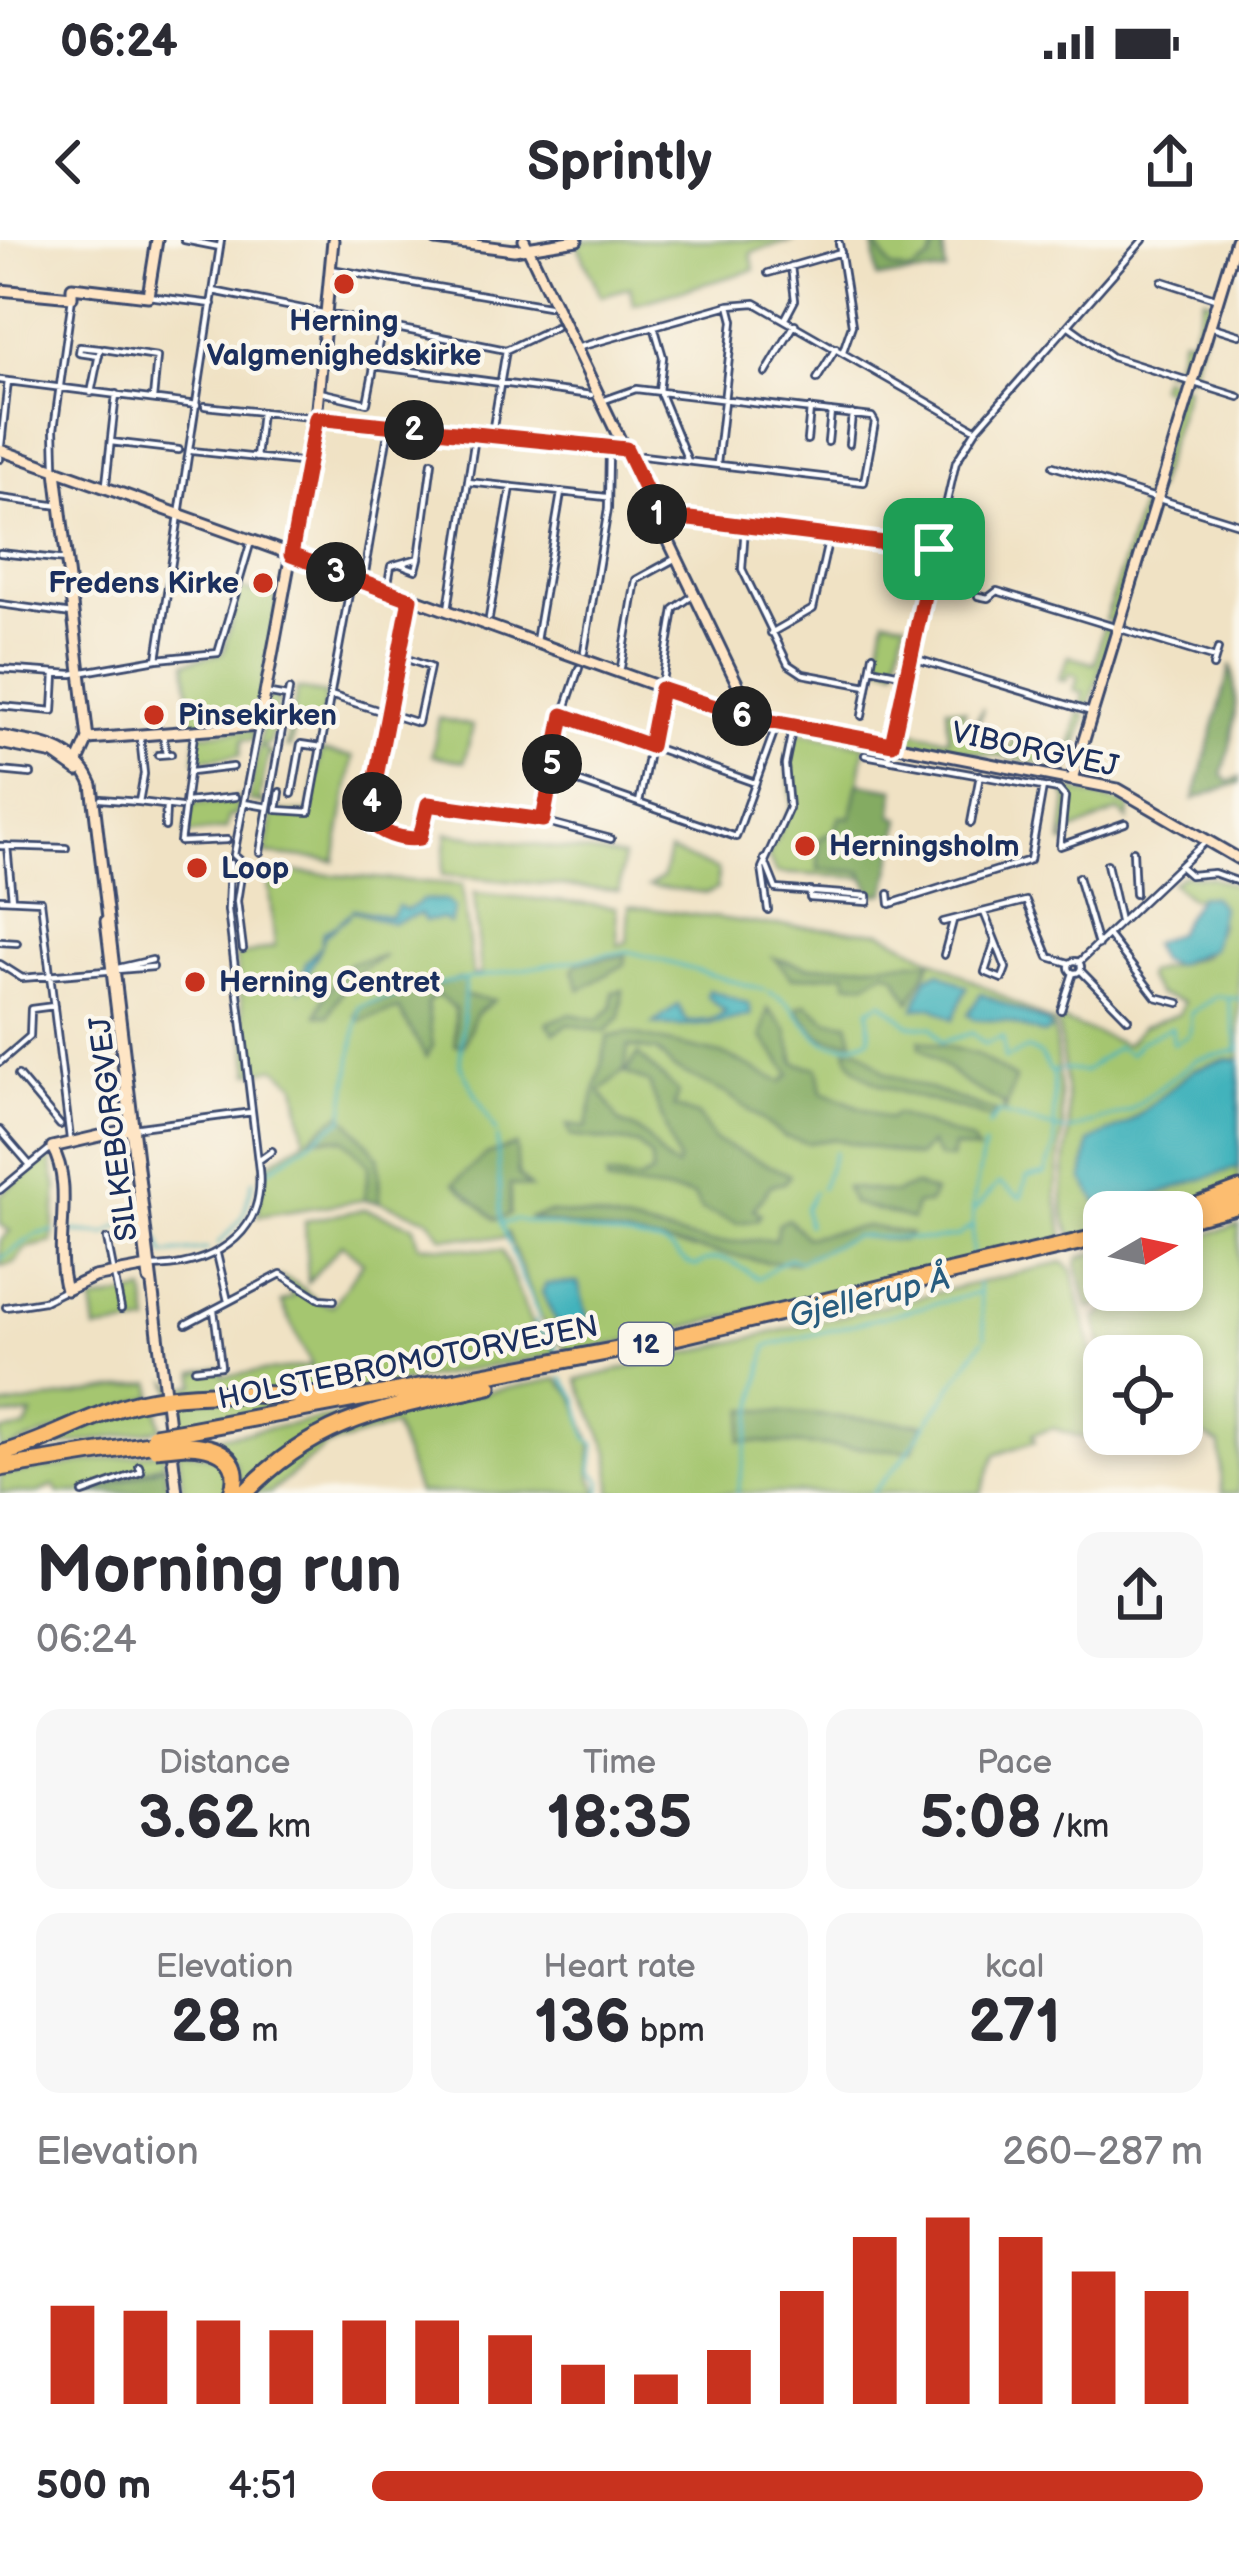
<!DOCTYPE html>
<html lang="en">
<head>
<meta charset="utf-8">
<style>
	:root { --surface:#fff; --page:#f7f7f7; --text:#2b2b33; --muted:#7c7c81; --accent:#c8321e }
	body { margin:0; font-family:"Balsamiq Sans",sans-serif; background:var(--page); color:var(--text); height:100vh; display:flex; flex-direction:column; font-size:45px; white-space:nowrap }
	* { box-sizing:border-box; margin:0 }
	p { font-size:39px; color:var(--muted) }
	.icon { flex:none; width:66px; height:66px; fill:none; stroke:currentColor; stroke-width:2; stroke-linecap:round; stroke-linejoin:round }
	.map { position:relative; height:1253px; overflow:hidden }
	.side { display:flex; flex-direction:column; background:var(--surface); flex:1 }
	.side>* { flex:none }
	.needle { width:78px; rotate:81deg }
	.fabs { position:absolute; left:1083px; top:951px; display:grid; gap:24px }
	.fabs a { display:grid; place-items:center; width:120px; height:120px; border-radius:24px; background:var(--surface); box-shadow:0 6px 18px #0003; font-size:60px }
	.pin { position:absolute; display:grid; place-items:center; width:102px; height:102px; color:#fff; margin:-51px; border-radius:24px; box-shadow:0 6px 18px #0006 }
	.km { position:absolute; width:60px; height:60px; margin:-30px; border-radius:50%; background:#222; color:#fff; font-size:33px; line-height:60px; text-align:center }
	.round { display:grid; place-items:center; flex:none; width:126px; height:126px; border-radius:24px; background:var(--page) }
	.headline { display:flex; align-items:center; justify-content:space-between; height:204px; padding:0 36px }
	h1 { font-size:66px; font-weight:700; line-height:90px }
	.figures { display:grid; grid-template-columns:repeat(3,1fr); gap:18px; height:204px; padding:12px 36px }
	.figures div { display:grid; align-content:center; border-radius:24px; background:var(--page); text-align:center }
	.figures b { font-size:60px; font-weight:700 }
	.figures small { font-size:33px; font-weight:400 }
	.figures p { font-size:33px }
	.chart { height:336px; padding:24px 36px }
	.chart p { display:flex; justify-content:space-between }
	.chart svg { width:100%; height:216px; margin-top:12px; stroke:var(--accent); stroke-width:6 }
	ul { padding:0 36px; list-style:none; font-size:39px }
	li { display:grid; grid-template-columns:192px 144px 1fr; align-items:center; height:90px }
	li i { height:30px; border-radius:15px; background:var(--accent) }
	.status { display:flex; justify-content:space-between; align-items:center; height:84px; padding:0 60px; background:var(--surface); direction:ltr }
	.status svg { height:33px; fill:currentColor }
	header { display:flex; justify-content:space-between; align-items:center; height:156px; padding:0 36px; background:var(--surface); font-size:54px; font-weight:700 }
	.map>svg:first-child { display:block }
</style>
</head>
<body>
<div class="status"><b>06:24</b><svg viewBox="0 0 49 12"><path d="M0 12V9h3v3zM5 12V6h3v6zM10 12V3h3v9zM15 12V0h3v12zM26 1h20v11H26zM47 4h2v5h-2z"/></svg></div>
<header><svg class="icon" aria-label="back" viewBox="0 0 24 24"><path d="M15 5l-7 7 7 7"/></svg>Sprintly<svg class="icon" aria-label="share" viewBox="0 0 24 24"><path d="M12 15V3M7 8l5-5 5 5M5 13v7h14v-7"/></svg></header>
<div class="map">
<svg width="1239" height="1253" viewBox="0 0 1239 1253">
	<rect width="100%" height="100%" fill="#fbf7ec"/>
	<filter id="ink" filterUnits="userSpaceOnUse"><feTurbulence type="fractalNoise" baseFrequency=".00833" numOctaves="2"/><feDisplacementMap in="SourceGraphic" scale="24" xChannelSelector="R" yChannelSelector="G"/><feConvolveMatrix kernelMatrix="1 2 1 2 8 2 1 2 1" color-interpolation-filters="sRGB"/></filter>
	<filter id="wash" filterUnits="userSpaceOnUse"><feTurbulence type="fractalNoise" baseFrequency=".004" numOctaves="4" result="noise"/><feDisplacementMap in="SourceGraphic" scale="48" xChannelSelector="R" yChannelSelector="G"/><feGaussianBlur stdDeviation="2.7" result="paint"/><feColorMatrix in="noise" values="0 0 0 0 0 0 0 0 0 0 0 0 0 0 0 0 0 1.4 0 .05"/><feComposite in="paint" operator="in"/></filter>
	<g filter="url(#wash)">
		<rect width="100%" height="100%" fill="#f0e2c4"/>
		<path fill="#a5c66f" stroke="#607a66" stroke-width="3" d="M589,0h206l-44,12 3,18 -121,34 -3,-17 -29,9 -24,-52z
			M874,0h68l4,32 -69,6z
			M1204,57l9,4 -23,76 -30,-9 13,2 9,-33 9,2z
			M1161,137l26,10 -32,105h-10l29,-97 -16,-9z
			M1143,258l10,3 -38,122 -10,-3z
			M240,349l38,9 -21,119 -3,7 -62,4 -6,-66 37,-9z
			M885,378l20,3 -9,47 -19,-4z
			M1103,387l10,3 -24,77 -8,-1 3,-13 -10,-2 4,-15 -9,-3 -3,8 -7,-2 10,-23 26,8z
			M297,449l29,5 -6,36 -25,-4 -5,21h-4z
			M268,456l11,2 -9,45 -8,4 13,9 -7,-1 -9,44 6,5 -16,-3z
			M947,467l18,3 -4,15 12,1 10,-18 -9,30 36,11 3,-10 12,1 -1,6 27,-2 19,7 9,-39 7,4 -17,52 -171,-28v-8l7,-2 44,9z
			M439,478l34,8 -9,36 -32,-7z
			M254,490l-2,10 -9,-1 -3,16 -45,5 2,-26z
			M794,491l71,14 -6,38 36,6 -11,90 -108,-6 -8,-16 24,-51 -4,-46z
			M321,511l32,6 -18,104 -69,-7 7,-42 37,1z
			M1061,547l69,19 -2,14 -9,-9 -55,24 3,9 -5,-2 5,-43z
			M237,556v20h-8l-3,13 -41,5 8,-31 42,-1z
			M447,593l176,24 -4,34 -177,-16z
			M669,611l49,19 -1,19 -10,4 -58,-7 14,-9z
			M267,630l195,15 11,91 8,-2 -7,-81 142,14 2,38 9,-3 2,-36 132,18 121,8 172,92 9,103 -7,67 8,45 -494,115 -29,-35 -34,-88v7l-65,-1 -13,-18 -49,-17 -2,-46 -36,-42 -29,24 31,1 26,26 -6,35 -106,16 5,-49 42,-27 -9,-56 -20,-16 -26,5 -14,-116 39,-11z
			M1183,635l28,2 28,10v300l-70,25h-65v20l-28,8c-25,-27 -7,-81 -7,-114 -1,-35 -8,-72 -11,-107l68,26 16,-18 37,-13 5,-12 -26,-7 -12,-18 2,-5 56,-16 16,-32 -8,-27 -22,1 -18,-15z
			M49,914l8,34 -5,54 -26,6 -12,15 -14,3v-25l10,-10 -10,-7v-29z
			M365,969l49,17 5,19 83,6 33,82 16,7 4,15 -215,38 -166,1 -5,-12 9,6 18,-3 -1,-12 25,-5 3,8 89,-10 -31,-64 12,-5 -13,-20c21,3 31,26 52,29l31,-44 -21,-18 -34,38 -3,-61z
			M1239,985v268h-17l-2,-48 -38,-21v-68l-78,3 -8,-40 14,-12 -1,-17h73v-49z
			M1104,1010l-5,51 -4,7 -7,-1 -11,-43 2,-6z
			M1063,1022l9,8 31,127 -10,44 -40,-13 -20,6 2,7 -40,14 -14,38h-370l-1,-39 -33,-74z
			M145,1051l4,33 -53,6 -4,-28z
			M557,1139l17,17 17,46v33l8,18h-181l-24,-67 -69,21 -55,46h-19c81,-85 196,-92 306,-114z
			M152,1143l2,13 -154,55v-19l26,-4 6,-13 -32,1v-9z
			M362,1157l-186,31 -4,-29z
			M157,1163l4,26 -130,22 102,-44z
			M358,1173l-116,80 -7,-31 -47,-20z
			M178,1209l48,11 3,33h-46z
			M163,1211l1,12 -83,30h-22l-5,-7 -17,7h-37v-18z"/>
		<path fill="#84ab62" stroke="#506d60" stroke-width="3" d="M873,0l18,28 20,4 19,-12 7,-20h5l4,32 -69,6z
			M1231,425c8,35 4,72 -9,110l7,7 10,-5v6l-45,16z
			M858,543l37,6 -2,27 8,3 -15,73 -13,3 -11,-23 -44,-3 1,-30 15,-8 6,-14h11z
			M626,715l-1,9 -45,26 -7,-20 5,-7z
			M385,716c-28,14 -44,31 -56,60l-12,-1 8,-21 24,-31z
			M774,718l33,9 124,-6 -21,41 -14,-26 -11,-5 -19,12h-19l-1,-10 -54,5z
			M459,739l6,1 -1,16 30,4 -19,15 -11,30h-9v-36l-18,-14 -10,8 6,43 -7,11 -27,-48 -39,12 -5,-5 4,-9z
			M623,750l-3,27 -15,15 -36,-8 -15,9 -7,-10 23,-9 28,6 14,-12 1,-16z
			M806,764l21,16 21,3 5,17c-32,4 -39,-7 -56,-33z
			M768,769l19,21 8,33 23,5 4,24 67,27 7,-5 76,27 6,10 -25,-4 -2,12 -12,-1 -9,-14 -13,13 -83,-18 -26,4 -23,-6 -56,-42 -56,-27 -16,-17 -29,-4 -3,23 -25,21 20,32c39,12 31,33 56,44l2,-5 -29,-79 -23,-10 12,-19 40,38 -4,15 25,9 15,24 76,35 -6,8 -13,2 -17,24 7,5 -4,6 -20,3 -36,-13 -7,-14c-31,-8 -57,-6 -87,-13v-7l31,5 14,-7 -1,-16 -13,-14 -67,-8 -4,-11 19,3 22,-91 19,-4 98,22 56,27 9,-8 -28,-37z
			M920,800l56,14 39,25 -11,36v-11l-39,-21 -45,-36z
			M859,808l28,26 111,39 -9,6c-35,-20 -134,-22 -143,-70z
			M342,873l36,43 2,46 -16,-2 5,-35 -25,-26 -34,-2z
			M516,905l2,29 12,14 -20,-4v31l-14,5 -42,-37 32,-28z
			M915,945l19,7 -6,12h-12l-4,16 -60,-17 -6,-16 49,6z
			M548,973c56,1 104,19 160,29 21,3 45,-4 67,-2l3,-16 10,-5 18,18 61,-11 43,8 -7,7 -49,-5 -59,27 -29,-1 -238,-44z
			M746,1169l177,15 -10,27 -173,-10z
			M165,1225l3,28h-79z"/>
		<path fill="#43b3bc" stroke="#2f718d" stroke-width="3" d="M1199,656l13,1 9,10 -9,42 -38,16 -15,-4 -8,-17 25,-11z
			M423,660h22l9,8 -4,16 -8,-5 -17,2 -5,-7 -28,9 -39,-12 -29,25c-2,18 -17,28 -18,50l-6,4 6,-27 15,-18 2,-13 25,-14 5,-9 38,8 7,-11 9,4z
			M939,732l28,15 -14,32 -21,-12 -18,1 13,-31z
			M709,750l40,14 2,11c-37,9 -62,14 -98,9l25,-19 9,17 26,-2 13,-8 -19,-16z
			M981,754l67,29 3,7 -8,4 -39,-13 -31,-2 -5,-5z
			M1227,819l12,1v107l-136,45 -20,-33 6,-37 41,-20 63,-52z
			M578,1043l9,33 -4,14 -10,4 -17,-12 -14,-30 4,-8z"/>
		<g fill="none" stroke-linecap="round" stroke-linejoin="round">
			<path stroke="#43b3bc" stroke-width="3" d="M465,741l-5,84 36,67
				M769,752c45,19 39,73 101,46l-1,-29 13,-7 27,23 23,2 10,15 30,-9 13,11 18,-7 2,22 22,-10 13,5 10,17h7
				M1062,829l22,3 33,-25 13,7 11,-13 31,-14 1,17 17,-9 1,-22 26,-17 22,3
				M988,886l10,-13 66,18
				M1068,891l61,-20 67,-51 42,-10 -10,-52
				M497,897l4,87 8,21
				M266,932l77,-53 16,-112 61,-20 208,-36 136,39
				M821,948l14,-36
				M973,972l26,-29 22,15 6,-21 18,-3 10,-27 -2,-74
				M501,984l16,-4 140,23c18,4 22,19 39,23 27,-17 39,0 62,12l31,-20 10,3 55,-25 78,4 26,-4 14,-10
				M808,985l-3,-16 9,-17
				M154,986l10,28 44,-5
				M65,991l41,3 14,-9 16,4
				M218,1004l25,-27 10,-37
				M511,1009c6,24 19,44 28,68
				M0,1019l37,-25 17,-3
				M972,1021l1,-57 11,-58
				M978,1044l7,52
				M536,1081v11l17,5 4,17
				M562,1138l15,20 10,40 8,7 -3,26 9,9v13
				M737,1253l30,-147 211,-53
				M872,1253l31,-34 80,-119"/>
		</g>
	</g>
	<g filter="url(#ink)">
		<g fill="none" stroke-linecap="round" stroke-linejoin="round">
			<defs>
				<path id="street" d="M184,0l36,7
					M839,3l13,82 -9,26
					M331,29l217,37
					M768,33l73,-21
					M1162,41l56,18
					M213,51l293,59 49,-23
					M148,56l64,8
					M786,77l9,-17 -4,-34
					M654,86l9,31 -4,34 29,70
					M1069,86l43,31 127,40
					M1210,86l29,9
					M576,108l153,-43 26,-2 220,126
					M104,109l53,8 -4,42
					M374,126l217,29
					M766,133l29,-49
					M817,139l19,-31
					M0,140l197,25
					M320,152l47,11 15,-77
					M91,153l9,-44 -20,-2 -1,6 20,3
					M602,161l34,-12 236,28 3,5 -11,60 -221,-26 -11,3
					M205,166l418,44
					M491,199l15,-89
					M807,200l3,-31
					M111,202l68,8
					M828,202l3,-30
					M849,204l3,-30
					M1,205l7,-64
					M192,211l107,11
					M256,218l5,-46
					M0,219v-2
					M717,224l16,-143 -4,-16
					M55,226l-1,-37 18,-131
					M1053,226l186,58
					M468,242l138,15
					M106,244l10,-90
					M0,258l60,8
					M662,284l28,-5 244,30
					M745,286l-3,43 46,95 15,10 64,12
					M0,313l66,7
					M367,317l22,-130
					M400,324l16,6 3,-12
					M364,339l3,-18
					M387,349l4,-23 28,-8 13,-96
					M978,356l10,2 9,-7 218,67
					M410,359l-41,222 28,16 23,1 8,-34 115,17 68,18
					M0,364l72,10
					M448,369l27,-172
					M489,378l22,-131
					M771,393l42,-24 16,-72
					M536,401l25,-148
					M584,412l24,-143 1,-58
					M910,417l178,54
					M157,419l61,-6 33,-112
					M1213,426l5,-17
					M621,427l15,-87 42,-23
					M871,428l35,7
					M0,429l72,5 85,-15 64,-419
					M662,441l12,-72 21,-15
					M265,453l22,4
					M330,455l88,28 12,-56 -31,-11
					M0,466l53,5 2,-37
					M563,475l192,68
					M862,476l11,-61
					M163,494l3,20
					M194,495l-14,107 47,-2
					M140,497l4,37 -5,28 41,5
					M158,515l13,-1
					M865,515l194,35 6,7 -5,49 65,-23
					M888,519l68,-297 20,-32 167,-190
					M0,531l31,3
					M191,532l42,-5
					M550,532l186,65 38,-105
					M280,552l-3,18 32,2 43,-235
					M292,554l9,-50 20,3
					M101,559l38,3
					M187,562l48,-5
					M244,563l24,4
					M639,563l22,-112
					M543,581l20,-106 16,-47
					M971,583l9,-48
					M165,587l1,-21
					M0,606l66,2
					M7,606l5,53
					M1133,611l2,43
					M260,612l29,-162
					M764,619l12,30 92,7v6l-58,-4v-7
					M1107,624l13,57
					M1182,628l8,7 24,-2 25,9
					M1078,637l20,68
					M889,654l1,10 140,-44 13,-73
					M0,659l41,2 29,238
					M768,670l-6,-42 27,-60 -4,-43 8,-39
					M985,675l21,53 -4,11 -17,-7 10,-31
					M943,682l83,-21 23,56 20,6
					M1109,696l47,61 23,6
					M0,702l17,1
					M243,709l-6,-48 6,-38 -9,-8 24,-127
					M944,715l9,-34
					M1069 727a6 6 0 1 1 12 0a6 6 0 1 1-12 0Z
					M1079,722l126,-120
					M0,724l22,14 131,-11
					M118,728l34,-8
					M1080,730l48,49
					M1061,770l12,-37
					M0,822l30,-26 1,-27 23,-3
					M18,835l42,50
					M133,888l119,-16
					M0,890l30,35
					M258,921l14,-10
					M0,950l51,-42
					M107,999l14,70
					M217,1014l11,47
					M148,1027c60,0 118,-29 111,-97l-31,-260 2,-47
					M6,1067l38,-6 20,-10
					M186,1084l95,-50 39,25 14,1
					M195,1129l26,-3 -7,-56
					M83,1253l58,-21 -2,-6"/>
				<path id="secondary" d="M436,0l78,10 63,-10
					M524,0l222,462v15
					M0,50l72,7v-10l76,9 9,-56
					M0,210l735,264 383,75 121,70
					M56,231l32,268 -12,27
					M0,496c38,8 76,9 92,49l85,708
					M88,499l171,-13 57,-307 17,-179
					M0,503l54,11 24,17
					M1073,536l163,-536
					M106,681l43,359
					M130,889l-78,18c24,42 0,96 14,143l28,-13 54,-10"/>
				<path id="highway" d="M1180,972l59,-22
					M1185,979l54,-14
					M184,1191l444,-83 476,-112
					M185,1205c30,0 60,12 47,48
					M0,1214c51,-13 99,-45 149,-54 66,-12 130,-2 196,-5
					M0,1228l155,-25
					M245,1253c73,-77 145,-85 244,-107"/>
			</defs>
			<use href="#street" stroke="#3b4a6d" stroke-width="10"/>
			<use href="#secondary" stroke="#3b4a6d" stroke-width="15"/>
			<use href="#highway" stroke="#3b4a6d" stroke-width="21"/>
			<use href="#street" stroke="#fff" stroke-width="4.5"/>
			<use href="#secondary" stroke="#fee5c5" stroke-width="9"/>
			<use href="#highway" stroke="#fcbd6f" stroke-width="15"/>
			<defs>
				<path id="highway-bridge" d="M154,1196l30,-5
					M155,1208l30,-3"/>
			</defs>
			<use href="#highway-bridge" stroke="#3b4a6d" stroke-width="21" stroke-linecap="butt"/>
			<use href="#highway-bridge" stroke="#fcbd6f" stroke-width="15"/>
		</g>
	</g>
	<g fill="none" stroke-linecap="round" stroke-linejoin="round" filter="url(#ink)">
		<defs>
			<path id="route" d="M316,178l310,31 36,75 28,-5 244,30 -42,195 -146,-27 -85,-28 -11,57 -87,-31 -20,105 -115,-16 -8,34c-19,3 -40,-5 -52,-19l42,-220 -119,-44z"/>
		</defs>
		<use href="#route" stroke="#fff" stroke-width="24"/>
		<use href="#route" stroke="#c8321e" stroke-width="15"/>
	</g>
	<g fill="#c8321e" stroke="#fbf7ec" stroke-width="4.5">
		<circle cx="344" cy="44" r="12"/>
		<circle cx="263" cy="343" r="12"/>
		<circle cx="154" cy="475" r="12"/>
		<circle cx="805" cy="606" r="12"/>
		<circle cx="197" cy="628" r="12"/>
		<circle cx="195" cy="742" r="12"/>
	</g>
	<g text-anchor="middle" stroke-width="9" stroke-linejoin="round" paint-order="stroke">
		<rect fill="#fbf7ec" stroke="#5e6b89" stroke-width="3" x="619" y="1083" width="54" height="42" rx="9"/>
		<g font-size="27" font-weight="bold" fill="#1b2f5e">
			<text x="646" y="1113">12</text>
		</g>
		<g font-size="30" font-weight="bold" fill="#1b2f5e" stroke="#fbf7ec" text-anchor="start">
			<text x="344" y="91" text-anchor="middle">Herning<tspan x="344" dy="34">Valgmenighedskirke</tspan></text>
			<text x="239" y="353" text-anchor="end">Fredens Kirke</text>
			<text x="178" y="485">Pinsekirken</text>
			<text x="829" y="616">Herningsholm</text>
			<text x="221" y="638">Loop</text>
			<text x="219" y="752">Herning Centret</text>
		</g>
		<g font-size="30" fill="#1b2f5e" stroke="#fbf7ec">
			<text transform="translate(1035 509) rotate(12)" y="10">VIBORGVEJ</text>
			<text transform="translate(113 889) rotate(-97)" y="10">SILKEBORGVEJ</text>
			<text transform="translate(408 1122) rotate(-11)" y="10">HOLSTEBROMOTORVEJEN</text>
		</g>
		<g font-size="33" font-style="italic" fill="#295d7f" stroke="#fbf7ec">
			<text transform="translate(869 1056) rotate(-14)" y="12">Gjellerup Å</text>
		</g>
	</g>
</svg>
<div class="fabs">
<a><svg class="needle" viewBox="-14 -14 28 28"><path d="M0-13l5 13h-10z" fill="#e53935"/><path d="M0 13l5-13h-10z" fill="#7c7c81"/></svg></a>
<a><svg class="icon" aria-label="locate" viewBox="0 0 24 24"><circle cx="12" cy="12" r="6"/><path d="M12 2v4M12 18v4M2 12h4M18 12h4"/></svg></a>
</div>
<div class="pin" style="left:934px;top:309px;background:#1e9e55"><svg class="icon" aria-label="arrive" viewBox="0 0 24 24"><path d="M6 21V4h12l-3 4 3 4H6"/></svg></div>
<b class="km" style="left:657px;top:274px">1</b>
<b class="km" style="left:414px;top:190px">2</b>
<b class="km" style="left:336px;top:332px">3</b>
<b class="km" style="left:372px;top:562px">4</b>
<b class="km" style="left:552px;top:524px">5</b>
<b class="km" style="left:742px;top:476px">6</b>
</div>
<section class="side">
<div class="headline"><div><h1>Morning run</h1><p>06:24</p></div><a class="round"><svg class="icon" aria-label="share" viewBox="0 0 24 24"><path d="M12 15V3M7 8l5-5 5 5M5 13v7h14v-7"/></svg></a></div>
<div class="figures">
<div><p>Distance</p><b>3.62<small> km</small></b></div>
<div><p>Time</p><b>18:35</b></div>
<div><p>Pace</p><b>5:08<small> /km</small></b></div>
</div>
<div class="figures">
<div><p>Elevation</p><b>28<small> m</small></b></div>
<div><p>Heart rate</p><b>136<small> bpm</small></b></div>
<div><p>kcal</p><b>271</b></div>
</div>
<div class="chart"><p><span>Elevation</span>260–287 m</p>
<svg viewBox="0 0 160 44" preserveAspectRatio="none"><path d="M5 44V24M15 44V25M25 44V27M35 44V29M45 44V27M55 44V27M65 44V30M75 44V36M85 44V38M95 44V33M105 44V21M115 44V10M125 44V6M135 44V10M145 44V17M155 44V21"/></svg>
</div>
<ul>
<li><b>500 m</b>4:51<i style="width:100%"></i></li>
</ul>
</section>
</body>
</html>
